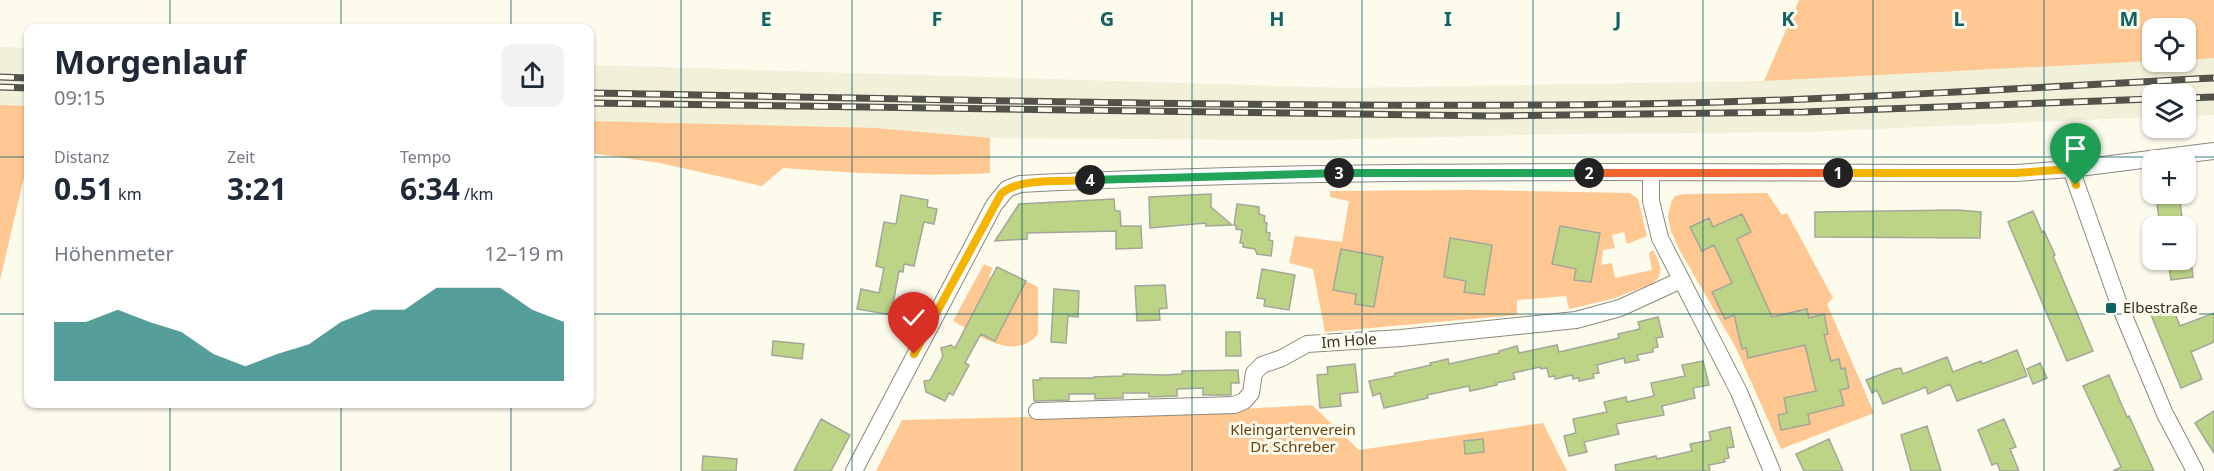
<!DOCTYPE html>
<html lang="de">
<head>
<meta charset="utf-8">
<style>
	:root { --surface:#fff; --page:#f2f2f3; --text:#1f2937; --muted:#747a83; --accent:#0f766e }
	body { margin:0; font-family:"Noto Sans",sans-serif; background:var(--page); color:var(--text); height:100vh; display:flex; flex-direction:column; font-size:22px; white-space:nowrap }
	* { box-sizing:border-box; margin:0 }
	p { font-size:20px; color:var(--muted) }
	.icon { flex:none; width:33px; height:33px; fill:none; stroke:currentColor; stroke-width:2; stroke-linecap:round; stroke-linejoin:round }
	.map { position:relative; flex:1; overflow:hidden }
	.side { position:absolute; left:24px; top:24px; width:570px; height:384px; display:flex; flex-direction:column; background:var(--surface); border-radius:12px; box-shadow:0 2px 4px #0004 }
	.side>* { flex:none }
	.buttons { position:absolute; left:2142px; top:18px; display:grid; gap:12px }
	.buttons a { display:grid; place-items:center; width:54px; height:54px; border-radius:12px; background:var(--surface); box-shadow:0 2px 4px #0004; font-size:30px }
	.pin { position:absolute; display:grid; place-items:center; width:51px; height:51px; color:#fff; margin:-62px -26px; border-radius:50% 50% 50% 0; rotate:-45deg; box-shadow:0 0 6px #0007 }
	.pin .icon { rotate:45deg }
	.km { position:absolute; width:30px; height:30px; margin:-15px; border-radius:50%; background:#222; color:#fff; font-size:16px; line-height:30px; text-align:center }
	.round { display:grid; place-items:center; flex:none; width:63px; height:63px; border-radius:12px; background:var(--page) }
	.headline { display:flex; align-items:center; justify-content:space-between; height:102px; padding:0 30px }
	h1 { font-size:33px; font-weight:700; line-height:45px }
	.metrics { display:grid; grid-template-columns:repeat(3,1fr); gap:9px; height:102px; padding:6px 30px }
	.metrics div { display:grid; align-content:center }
	.metrics b { font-size:30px; font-weight:700 }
	.metrics small { font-size:16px; font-weight:400 }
	.metrics p { font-size:16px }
	.chart { height:168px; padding:12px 30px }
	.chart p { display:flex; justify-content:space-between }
	.chart svg { width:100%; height:108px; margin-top:6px; fill:var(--accent); opacity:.7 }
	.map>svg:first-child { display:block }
</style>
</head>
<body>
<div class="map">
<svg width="2214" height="471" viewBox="0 0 2214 471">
	<rect width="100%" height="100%" fill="#fcfbec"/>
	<path fill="#f1f0d9" d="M0,47l28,1v59l-28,-1z
		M2214,58v57l-28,1v-22h-34v23l-346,15 -243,2 -250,6 -323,-2 -400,-13v-60l758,23 416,-7 388,-20 34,1v-2z"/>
	<path fill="#ffc792" d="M1799,0h415v58l-28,2v-32h-34v33l-388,20z
		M0,105l28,1v54l-28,120z
		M590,121l285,7 115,10v35c-69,4 -138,0 -207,-5l-21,18 -102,-23 -70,-10z
		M1472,190l158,3 8,6 9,37 -20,8 -3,-12 -12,3 3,13 -12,2 -2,15 11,-2 3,15 37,-8 -3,-17 4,-3c7,13 13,25 -2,34l-39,15 -43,10 -3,-13 -49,4v15l-192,17 -12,-63 -24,-6 6,-27 47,6 7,-41 -19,-4v-6z
		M1767,193l15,22 5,-2 46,85 -6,6 47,109 -93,36 -45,-101 -57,-99 -8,-18 -3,-15 3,-13 4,-7 10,-2z
		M984,264l9,4 -4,8 2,1 -25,49 29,15 31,-60 12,6v47c-24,29 -61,0 -85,-13z
		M1312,405l47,45 184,-27 24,48h-691l26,-51 255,-6z"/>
	<path fill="#bdd487" stroke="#a2a79a" stroke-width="1.5" d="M1211,194v13l21,18 -26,1v-3l-56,5 -1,-31z
		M2173,194h6l4,32h-23l-4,-30z
		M901,195l27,5 -1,7 10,2 -3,15 -10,-2 -10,44 -10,-2 -1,8 -4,-1 -8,44 -34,-6 4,-20 18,4 5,-25 -8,-2 8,-44 12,2z
		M1114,199l1,12h5l1,15h20l1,22 -26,1v-18l-89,2v6l-32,2 24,-37z
		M1237,204l22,3v7l6,2 -1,6 3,1 -1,9 4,1 -1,7 4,1 -2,15 -14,-2 -2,-5 -12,-2v-4h-3l2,-13 -6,-1v-4h-2z
		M1957,210l24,2 -1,26 -165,-1v-25z
		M2033,211l9,21 2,-1 11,24 -2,1 40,95 -26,10 -59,-139z
		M1742,214l9,18 -14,7 35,78 35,-8 2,9 15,-4 4,20 -4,1 7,26 8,-2 2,10 4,-1 4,20 -9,2 4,15 -36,9 2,10 -29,6 -3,-15 9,-2 -3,-15 32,-7 -11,-46 -57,13 -2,-10 -4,1 -8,-34 -9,4 -13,-27 20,-9 -18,-38 -12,6 -12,-24 19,-9 4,9z
		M1560,226l40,7 -9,49 -17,-2 2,-11 -24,-5z
		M1450,238l42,7 -8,50 -20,-3 2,-11 -22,-4z
		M1341,249l42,8 -9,50 -19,-3 1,-10 -23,-4z
		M2168,260h23l2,17 -22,3z
		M997,267l29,14 -31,60 -14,-7 -16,29 4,2 -16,30 -4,-2 -4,8 -19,-9 -2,-11 6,-1 13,-24 -2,-8 10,-3 4,3z
		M1262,269l33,6 -6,35 -25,-4 1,-7 -8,-1z
		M1165,285l2,23 -8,1 1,11 -23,1 -2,-35z
		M1054,289l25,2 -1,26 -10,-1 -2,27 -15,-1z
		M2172,306l8,20 34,-13v29l-23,10 11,27 -21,9 -30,-73z
		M1658,317l5,20 -7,1 2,9 -5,1v4l-16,3 2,5 -14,3 -1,-5 -27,7 2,8 -6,1 1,4 -15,3v-3l-6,1 -1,-4 -17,4v-3l-6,1 -2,-9 -6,1 -1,-2 -27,6 2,6 -19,4 1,2 -27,6 -1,-5 -42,9 1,3 -44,10 -4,-15 -7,3 -4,-15 26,-5v-3l36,-8 -1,-2 18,-4 1,5 50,-11v-2l18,-5 2,7 38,-8 2,7 60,-14 -1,-4 22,-5 -2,-7z
		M1226,332h14l1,24h-15z
		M773,341l31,3 -2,15 -30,-4z
		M2017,350l10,26 -70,25 -7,-17 -22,10 -2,-7 -43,17 -6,-14 -5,3 -6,-13 29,-11 6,-1 2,6 44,-17 6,15 28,-11 1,3z
		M1703,361l6,24 -16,3 2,10 -33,8 2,9 -48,9 3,10 -35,8 3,10 -18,4 -5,-20 12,-3 -3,-14 34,-7 -3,-10 22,-5 1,5 27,-6 -3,-13 34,-7 -3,-11z
		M2040,363l7,15 -14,6 -6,-15z
		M1355,364l3,28 -18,2 1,12 -21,2 -3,-33 11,-1 -1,-7z
		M1238,370l1,13h-8v12h-28v-7l-26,1v7l-28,1v-4h-26v5l-28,1v-5h-26v6l-35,1 -1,-21h7v-2h54v-1l29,-1v-2l41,1 18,-1v-3z
		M2109,375l18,42 2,-1 25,55h-41l8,-4 -38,-81z
		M2214,411v42l-19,-30z
		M821,419l29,16 -19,36h-37z
		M2004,419l12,28 -6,2 9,22h-19l-3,-8 -5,2 -14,-35z
		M1927,426l14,45h-30l-10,-36z
		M1730,427l4,20 -7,1 2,10 -5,1 1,3 -16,3 1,6h-94l-1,-6 41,-9 1,3 35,-8 -2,-7 21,-4 -2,-8z
		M1483,439l1,13 -19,2 -1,-13z
		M1829,439l14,32h-39l-8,-17z
		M703,456l34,3 -1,12h-34z"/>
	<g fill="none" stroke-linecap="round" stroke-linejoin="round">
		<defs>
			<path id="minor" d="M2071,169l48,135 46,110 30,57
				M1651,173v28l9,37 79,154 33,79
				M1037,411l197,-6 10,-4 7,-8 3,-20 8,-8 20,-7 25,-14 94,-6 175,-18 44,-12 61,-28
				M854,471l140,-266 13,-16 13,-5c332,-17 664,-11 996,-11l55,-4 143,-18"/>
		</defs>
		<use href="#minor" stroke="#8c8a7d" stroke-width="18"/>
		<use href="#minor" stroke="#fff" stroke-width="16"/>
		<defs>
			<path id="rail" d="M0,77l28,1
				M0,87l28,1
				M590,93c348,6 696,16 1045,11 193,-3 386,-16 579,-26
				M2186,98l28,-1
				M590,103l902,13 312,-4 348,-13"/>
		</defs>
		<use href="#rail" stroke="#52514a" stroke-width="7"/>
		<use href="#rail" stroke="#fcfbec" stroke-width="4.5" stroke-dasharray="14" stroke-linecap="butt"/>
	</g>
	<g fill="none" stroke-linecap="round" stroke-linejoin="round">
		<defs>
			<path id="split-1" d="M1838,173h178l55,-4 5,16"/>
			<path id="split-2" d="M1589,173h249"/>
			<path id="split-3" d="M1339,173h250"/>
			<path id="split-4" d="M1090,180l249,-7"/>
			<path id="split-5" d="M914,354l87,-160c18,-17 64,-12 89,-14"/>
		</defs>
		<use href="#split-1" stroke="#fff" stroke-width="12"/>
		<use href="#split-2" stroke="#fff" stroke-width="12"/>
		<use href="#split-3" stroke="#fff" stroke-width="12"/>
		<use href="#split-4" stroke="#fff" stroke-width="12"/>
		<use href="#split-5" stroke="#fff" stroke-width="12"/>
		<use href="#split-1" stroke="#f5b400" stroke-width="8"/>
		<use href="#split-2" stroke="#f0652b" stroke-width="8"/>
		<use href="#split-3" stroke="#22a559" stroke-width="8"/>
		<use href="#split-4" stroke="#22a559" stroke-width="8"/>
		<use href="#split-5" stroke="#f5b400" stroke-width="8"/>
	</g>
	<path fill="none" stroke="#116266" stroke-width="1.5" stroke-opacity="0.55" d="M170,0v28M341,0v28M511,0v28M681,0v471M852,0v471M1022,0v471M1192,0v471M1362,0v471M1533,0v471M1703,0v471M1873,0v471M2044,0v471M0,157h28M590,157h1624M0,314h28M590,314h1624M170,404v67M341,404v67M511,404v67"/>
	<rect fill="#116266" stroke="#fcfbec" stroke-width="2" x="2105" y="302" width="12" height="12" rx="3"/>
	<g text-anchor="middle" stroke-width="6" stroke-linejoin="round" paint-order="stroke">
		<g font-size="15" fill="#2f2e29" stroke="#fcfbec" text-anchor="start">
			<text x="2123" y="313">Elbestraße</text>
		</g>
		<g font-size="15" fill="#2f2e29" stroke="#fcfbec">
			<text transform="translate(1349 341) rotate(-4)" y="5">Im Hole</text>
		</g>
		<g font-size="15" fill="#694114" stroke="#fcfbec">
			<text x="1293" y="435">Kleingartenverein<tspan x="1293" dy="17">Dr. Schreber</tspan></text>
		</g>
	</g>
	<g font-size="20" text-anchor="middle" font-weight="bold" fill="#116266" stroke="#fcfbec" stroke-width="6" stroke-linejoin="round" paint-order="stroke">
		<text x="766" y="26">E</text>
		<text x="937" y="26">F</text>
		<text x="1107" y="26">G</text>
		<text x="1277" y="26">H</text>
		<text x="1448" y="26">I</text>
		<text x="1618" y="26">J</text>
		<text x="1788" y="26">K</text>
		<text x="1959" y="26">L</text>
		<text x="2129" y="26">M</text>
	</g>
</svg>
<div class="buttons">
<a><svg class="icon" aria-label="locate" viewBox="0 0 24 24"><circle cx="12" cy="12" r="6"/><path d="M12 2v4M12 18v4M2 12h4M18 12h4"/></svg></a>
<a><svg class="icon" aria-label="layers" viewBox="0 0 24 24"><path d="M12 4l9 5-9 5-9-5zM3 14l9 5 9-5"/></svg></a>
<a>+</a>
<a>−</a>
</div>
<div class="pin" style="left:2076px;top:185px;background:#1e9e55"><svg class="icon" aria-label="arrive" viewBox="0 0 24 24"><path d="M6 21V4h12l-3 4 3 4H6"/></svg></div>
<div class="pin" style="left:914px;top:354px;background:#d93025"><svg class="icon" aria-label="check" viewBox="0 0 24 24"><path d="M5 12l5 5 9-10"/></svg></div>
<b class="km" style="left:1838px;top:173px">1</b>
<b class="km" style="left:1589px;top:173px">2</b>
<b class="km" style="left:1339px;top:173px">3</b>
<b class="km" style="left:1090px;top:180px">4</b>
<section class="side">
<div class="headline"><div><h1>Morgenlauf</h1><p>09:15</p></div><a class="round"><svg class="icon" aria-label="share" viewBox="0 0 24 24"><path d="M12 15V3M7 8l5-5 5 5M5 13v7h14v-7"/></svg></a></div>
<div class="metrics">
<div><p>Distanz</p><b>0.51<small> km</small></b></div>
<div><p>Zeit</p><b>3:21</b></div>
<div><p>Tempo</p><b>6:34<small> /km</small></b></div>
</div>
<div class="chart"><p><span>Höhenmeter</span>12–19 m</p>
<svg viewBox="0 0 160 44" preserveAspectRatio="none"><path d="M0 44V20L10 20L20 15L30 20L40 24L50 33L60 38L70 33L80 29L90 20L100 15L110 15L120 6L130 6L140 6L150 15L160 20V44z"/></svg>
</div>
</section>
</div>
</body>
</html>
